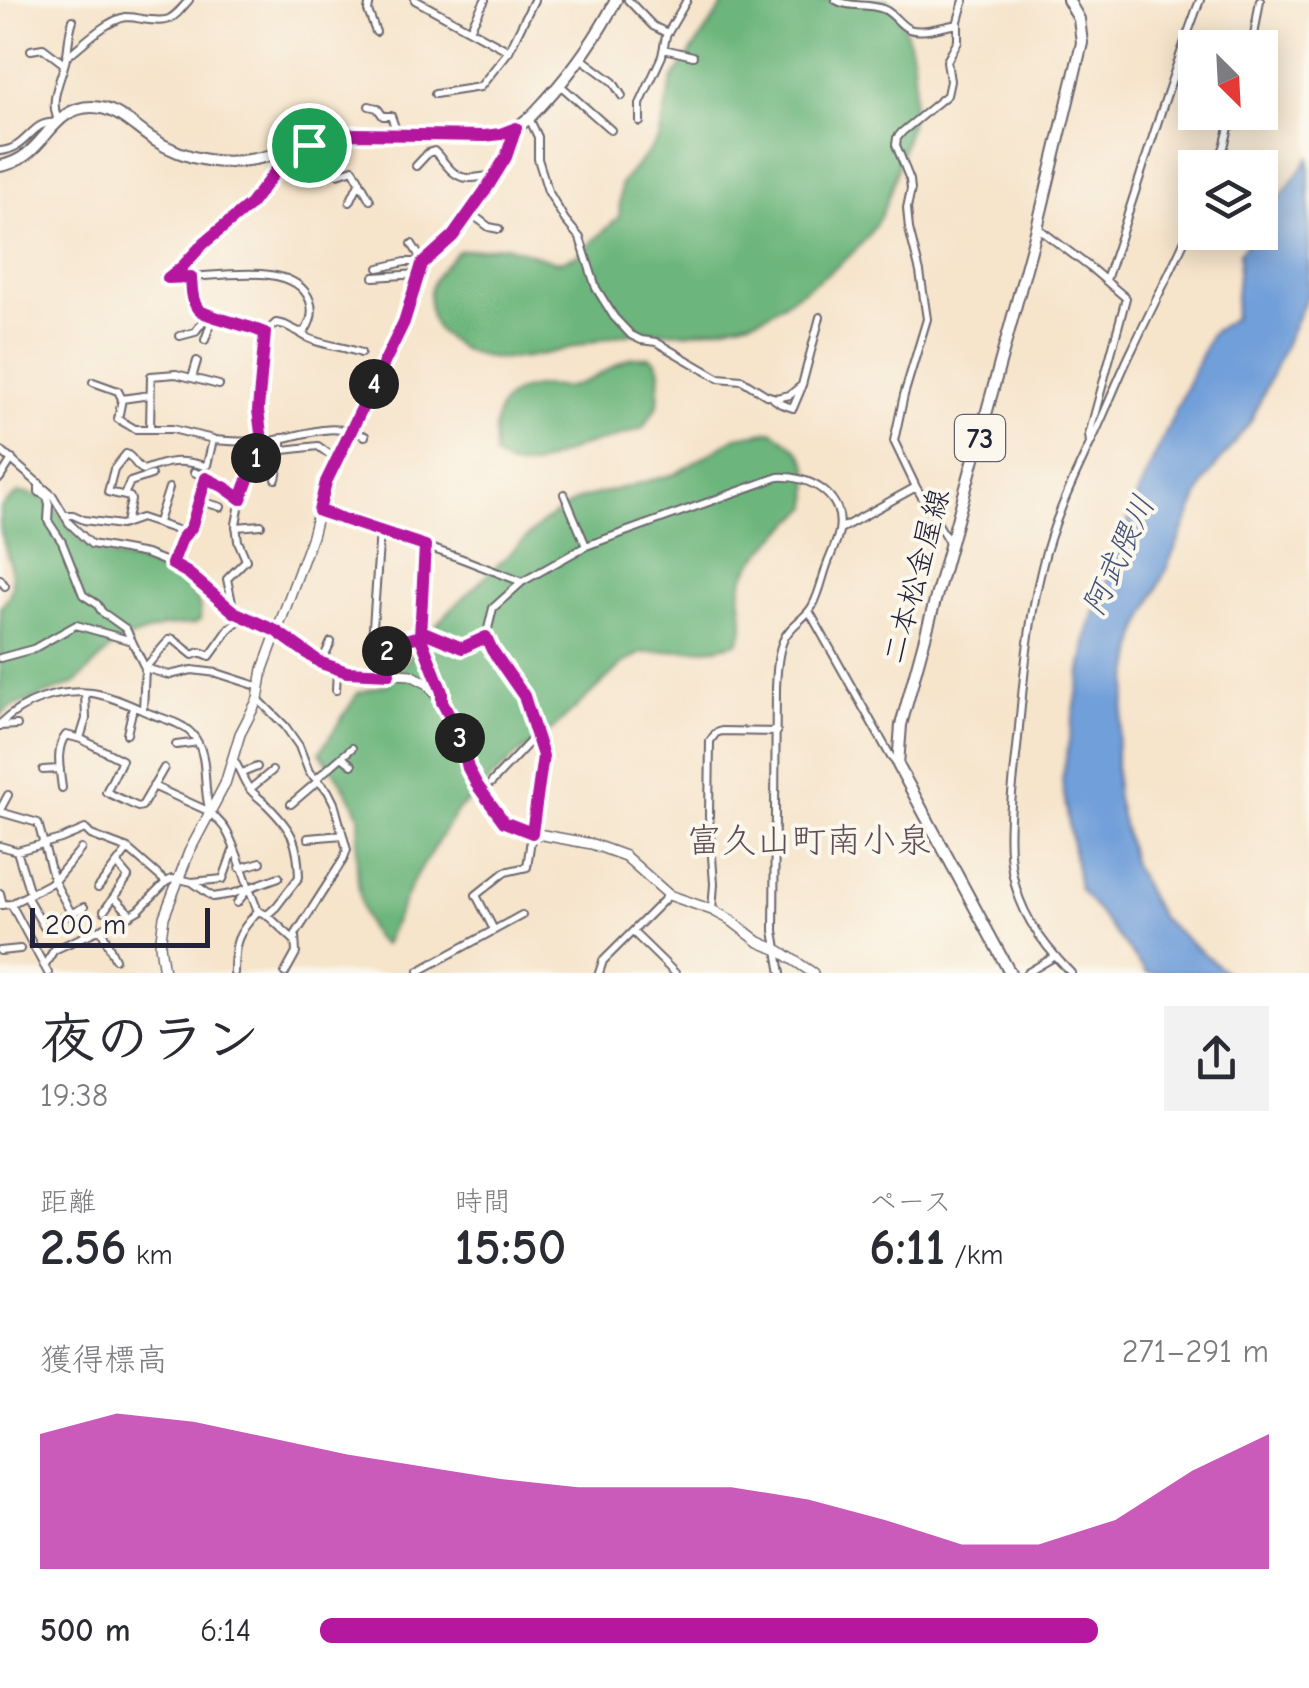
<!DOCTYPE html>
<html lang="ja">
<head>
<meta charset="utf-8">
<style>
	:root { --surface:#fff; --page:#f2f2f3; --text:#2b2b33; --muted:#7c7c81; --accent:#b5179e }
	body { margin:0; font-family:"Comic Neue","Klee One",sans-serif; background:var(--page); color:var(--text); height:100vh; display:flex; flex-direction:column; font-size:38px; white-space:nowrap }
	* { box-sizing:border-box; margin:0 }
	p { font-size:32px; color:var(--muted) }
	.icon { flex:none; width:55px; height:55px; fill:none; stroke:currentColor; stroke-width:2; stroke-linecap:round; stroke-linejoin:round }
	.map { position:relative; height:973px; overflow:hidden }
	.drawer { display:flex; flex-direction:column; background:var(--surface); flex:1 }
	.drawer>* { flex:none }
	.needle { width:65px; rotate:156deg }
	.controls { position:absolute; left:1178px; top:30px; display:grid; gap:20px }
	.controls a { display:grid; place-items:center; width:100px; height:100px; border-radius:0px; background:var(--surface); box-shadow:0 5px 25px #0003; font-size:50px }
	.scale { position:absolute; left:30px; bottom:25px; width:180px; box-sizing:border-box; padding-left:10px; border:5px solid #22223b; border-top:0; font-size:28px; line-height:35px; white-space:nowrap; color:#22223b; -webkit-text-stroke:8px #fbf7ec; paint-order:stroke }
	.pin { position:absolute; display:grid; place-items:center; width:85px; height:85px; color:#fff; margin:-42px; border:5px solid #fff; border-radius:50%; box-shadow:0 2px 10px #0007 }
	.km { position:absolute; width:50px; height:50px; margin:-25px; border-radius:50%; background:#222; color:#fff; font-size:28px; line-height:50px; text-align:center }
	.round { display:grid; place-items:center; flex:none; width:105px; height:105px; border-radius:0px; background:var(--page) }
	.summary { display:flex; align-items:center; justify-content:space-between; height:170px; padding:0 40px }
	h1 { font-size:55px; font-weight:600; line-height:75px }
	.metrics { display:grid; grid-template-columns:repeat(3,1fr); gap:15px; height:170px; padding:10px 40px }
	.metrics div { display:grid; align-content:center }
	.metrics b { font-size:50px; font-weight:600 }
	.metrics small { font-size:28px; font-weight:400 }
	.metrics p { font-size:28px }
	.chart { height:280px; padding:20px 40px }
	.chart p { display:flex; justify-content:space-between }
	.chart svg { width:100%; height:180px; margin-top:10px; fill:var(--accent); opacity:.7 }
	ul { padding:0 40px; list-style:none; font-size:32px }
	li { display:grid; grid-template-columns:160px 120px 1fr; align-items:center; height:75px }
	li i { height:25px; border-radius:12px; background:var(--accent) }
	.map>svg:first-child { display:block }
</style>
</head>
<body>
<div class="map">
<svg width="1309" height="973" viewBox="0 0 1309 973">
	<rect width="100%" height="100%" fill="#fbf7ec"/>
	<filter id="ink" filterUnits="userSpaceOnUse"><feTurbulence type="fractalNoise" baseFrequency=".01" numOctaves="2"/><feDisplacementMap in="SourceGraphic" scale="20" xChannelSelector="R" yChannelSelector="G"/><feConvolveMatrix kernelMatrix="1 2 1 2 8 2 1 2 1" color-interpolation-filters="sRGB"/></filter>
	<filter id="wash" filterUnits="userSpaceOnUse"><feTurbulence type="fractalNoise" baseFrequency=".0048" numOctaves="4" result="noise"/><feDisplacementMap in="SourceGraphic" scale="40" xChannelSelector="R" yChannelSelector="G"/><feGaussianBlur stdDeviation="2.25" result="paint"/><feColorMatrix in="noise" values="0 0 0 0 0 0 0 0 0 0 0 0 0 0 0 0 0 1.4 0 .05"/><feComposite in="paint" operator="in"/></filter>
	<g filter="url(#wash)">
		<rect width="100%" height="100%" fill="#f6e4cb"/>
		<path fill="#6cb57b" stroke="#476c5b" stroke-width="2.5" d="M727,0h160c33,38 33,98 17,145 -7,23 -13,50 -24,72 -18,36 -56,60 -89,81 -8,5 -16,12 -25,17 -17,7 -56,14 -74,17 -18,2 -36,-2 -54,0 -58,7 -138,51 -189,8 -9,-8 -15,-12 -18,-24 -7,-32 6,-42 27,-65l48,-5 51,16 21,-7 41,-38 2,-33 38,-45 13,-59z
			M632,357h18l7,5 3,8 -2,35 -15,23 -35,12 -21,4 -53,22h-24l-15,-10c-2,-40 0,-67 50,-70 8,0 16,2 23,1 24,-5 42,-21 64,-30z
			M772,431c38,24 39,31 37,76 -18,17 -59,51 -66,73 -8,20 8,45 -6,63l-21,5 -74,5 -20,11 -69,65 -40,29 -57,54 -44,71 -28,62c-26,-13 -28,-75 -27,-102 1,-10 5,-22 1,-31 -9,-21 -25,-41 -38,-60l38,-59 30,-9 57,-69 97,-92 37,-24 96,-25 62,-37z
			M18,493c47,0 41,38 77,57 24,13 69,11 88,28 11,10 19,27 17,42l-6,4 -30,2 -48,17 -40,40 -67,25 -9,9v-110c26,-22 3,-54 0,-81 0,-6 0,-12 0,-18z"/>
		<path fill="#719fd9" stroke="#4a608a" stroke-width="2.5" d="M1309,158v134l-58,129 -45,58 -68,153 -22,118v44l17,71 27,52 67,56h-80l-68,-85 -17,-107 26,-150 51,-140 72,-158 23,-15 6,-65 15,-20 5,-1v-7z"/>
	</g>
	<g filter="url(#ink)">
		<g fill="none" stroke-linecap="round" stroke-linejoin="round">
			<defs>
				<path id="street" d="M370,0l-2,11 8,21
					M415,0l94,51 25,-51
					M628,0l25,26 14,7
					M836,0c12,8 32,3 47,9 11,4 16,16 26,20 13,5 35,-3 49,-5
					M470,29l15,-29
					M1252,48l8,-48
					M664,49l29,7
					M31,50l12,-2 21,16
					M67,57c14,-12 40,-37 59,-40 4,0 12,1 16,2 28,4 29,2 47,-19
					M582,59l31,23 9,14
					M560,85l51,45
					M435,94l45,-7 29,-36
					M369,106l8,2 6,8h8l6,17
					M529,118l9,19v22l10,32 17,29 15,18 16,50 18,29 17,18 10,5 15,2 62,36 24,2 24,15 10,3 14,-3 12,-10 18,-68
					M58,120c-10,-22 5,-43 9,-66 2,-12 2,-23 6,-34
					M640,122v-18l22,-48 4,-20 21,-36
					M322,142l13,29 3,3 15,-5 17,31
					M0,151c28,-2 31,-31 55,-28
					M416,166l12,-13 6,-2c10,9 18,27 34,27 9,1 17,-3 27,-2
					M1215,168l9,-21 9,-35
					M350,202l10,-21
					M469,212l20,15 10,2
					M1038,228l54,41 34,29 -37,137 1,8
					M412,244l11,18
					M379,268l26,-6h18
					M170,276l12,-9 21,-24 46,-38 26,-33 27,-17 6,-9
					M164,277c37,5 130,-22 146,24 4,11 1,21 -5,30l-6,1 -14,-7 -9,-2 -11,10 -7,77 3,31 -20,58 -5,25 2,17 8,19 -19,19 7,33
					M191,277c1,10 0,23 7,32 5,7 53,17 67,24
					M374,277l44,-3
					M1106,280c32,-93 59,-188 94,-280
					M299,332c12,12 44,14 62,21
					M180,336l15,-4 12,-16
					M205,340l8,-23
					M192,378l5,-17
					M93,382l25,9 4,8
					M150,395l-28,4 -4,20 17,10h37l41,10
					M774,399l7,5 12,4 8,-19
					M150,429l1,-53 25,-2 43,11
					M247,441l11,12 60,-7 19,14
					M0,450l53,46 16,27 22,21 55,10 33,13 55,45 42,19
					M0,478l12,-19
					M206,478l35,21
					M276,479l6,-29v-12
					M39,483v9l8,5 2,7 -1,17 14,21 21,53 14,9 5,8 24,17 19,39 24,-28 4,-1 20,16 7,-3 10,4 20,-28 13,-11
					M564,494l22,52
					M124,495l6,-13 21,-7
					M200,501l21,6
					M319,511l141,47 62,24
					M65,515h8l11,5 37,5 20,-7 45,15
					M158,522l11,-34
					M126,523l5,-23 -1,-3 -22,-5 6,-23 12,-15c7,2 9,13 18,16 24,-9 35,-11 61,-4l2,-1 6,-25c19,1 39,3 57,1 36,-6 58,-20 95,-5
					M236,527l25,-2
					M840,529l76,-42
					M380,530l-8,111c15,4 39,1 52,-9l41,16 21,-11
					M950,544l-34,-57 -22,-46 10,-46 23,-76 -7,-47 -11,-43 -2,-21 4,-19 -1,-9 -14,-35 1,-7 5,-6 45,-37 3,-14 -3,-20 11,-20v-20l6,-21
					M172,564l10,-26 9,-10 15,-50 -12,-6
					M0,579l5,7
					M809,611l82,146 7,8
					M421,633l4,-87
					M420,636v7l22,49v8
					M0,658l33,-9 43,-24 56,16
					M321,663l10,-21
					M389,674l-2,-21 2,-9
					M336,690l1,-20
					M258,699l27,27 14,20 10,26 19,19 6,12 13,47 -4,10 -48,75 1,18 -11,20
					M143,710l2,-42 24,7 23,-5 25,3 43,14
					M0,724c24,-23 59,-35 92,-31 20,3 40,13 59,21 13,5 31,9 41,20 18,20 10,50 17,74 3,9 14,15 18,24 12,22 20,54 31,79l9,4 27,25
					M0,726l17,-1
					M127,734l6,-27
					M80,738l6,-19 -1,-26
					M176,745l16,-2
					M343,758l9,7
					M233,759c7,9 9,20 16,29 4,6 12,11 18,17 25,25 31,36 32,72l-23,30 -9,8
					M43,770l17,-1
					M242,773l15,-6
					M316,779l36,-31
					M491,783l45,-48
					M153,786l55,25
					M62,788c-2,-17 -7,-40 4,-53l15,4 41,21 -16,32 32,15 4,-1 22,-38
					M250,789l22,-18
					M291,804l27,-23
					M0,810l8,-15
					M0,812l38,11 16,58 -43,23 -11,1
					M308,838l35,-3
					M0,846l17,5 44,-12 24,-10 6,6 37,14 38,33
					M17,851l13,42
					M240,868l21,-6
					M179,879l13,3 21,15 19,-3 47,-17
					M192,882l31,-3 10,-28
					M98,888l30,-39
					M0,893l3,12
					M26,896l18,31 40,-20
					M114,897l17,18
					M237,903l11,-14
					M11,904l37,69
					M712,910l2,-26 -5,-68 1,-75 6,-8 6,-2 55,1
					M104,911l24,-34 -11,-13
					M71,913l-17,-32 27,-32
					M101,929l14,30
					M494,930l-18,-35 29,-23 22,-5 16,-111 -19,-61 -32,-45 -6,-13 7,-29 29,-26 64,-36 192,-69c31,-2 67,18 61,54 -2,12 -9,25 -13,37 -4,12 -7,26 -13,37 -7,14 -24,20 -30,36 -6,14 -6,31 -7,46l-2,244c3,15 4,28 7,42
					M633,932l42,41
					M0,951l20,-2
					M44,966l10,-16 73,-33 12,-7 27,-28 6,-3 5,1
					M419,971l103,-56
					M234,973c0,-31 3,-39 24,-62
					M599,973l4,-12 66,-66
					M1027,973l27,-16
					M1071,973c-75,-75 -65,-127 -54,-225 6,-61 10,-121 25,-181 10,-42 29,-83 47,-121 16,-32 28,-66 44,-98 20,-43 43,-86 62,-131"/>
				<path id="secondary" d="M276,631l37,27 24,12 74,5 17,9 20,27 12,25 8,32 9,17 27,36 28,12 60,11 33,12 44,39 43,15 17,9 30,23 21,9 33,22
					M164,973l-4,-28 4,-28 25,-65 36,-68 15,-50 18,-35 5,-30 49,-133 14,-54 71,-143 25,-75 31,-28 32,-45 21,-34 9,-29"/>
				<path id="primary" d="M0,166c45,-7 48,-59 92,-59 24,0 40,18 59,31 17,11 36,19 56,22 48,9 94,-18 141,-25 44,-7 91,3 136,1 10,-1 20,-2 29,-7 14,-7 24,-19 34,-30 28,-31 50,-62 69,-99
					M1010,973l-112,-208 3,-40 136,-497 45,-185 -3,-24 -11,-19"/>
			</defs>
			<use href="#street" stroke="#6c666d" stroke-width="10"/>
			<use href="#secondary" stroke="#6c666d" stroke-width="12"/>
			<use href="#primary" stroke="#6c666d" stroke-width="14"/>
			<use href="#street" stroke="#fff" stroke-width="6"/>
			<use href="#secondary" stroke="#fff" stroke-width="9"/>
			<use href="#primary" stroke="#fff" stroke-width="10"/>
		</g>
	</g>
	<g fill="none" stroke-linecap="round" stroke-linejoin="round" filter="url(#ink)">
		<defs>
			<path id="route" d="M309,145l-7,9 -27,18 -25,33 -46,38 -22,24 -14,11 23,-1c1,10 0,23 7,32 5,7 53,17 67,24l-7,77 4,31 -21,58 -17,-12 -18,-9 -15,50 -9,10 -10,26 16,9 46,39 42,19 45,32 26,9 42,2 -2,-21 2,-9 31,-8 4,-4 38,16 24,-11 6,13 32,46 19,60 -11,77 -28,-11 -27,-37 -9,-17 -8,-32 -18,-34v-10l-22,-56 5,-90 -106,-35 7,-29 78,-160 18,-58 31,-28 32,-45 21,-34 10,-29 -16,6 -15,2 -131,-2 -45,11"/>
		</defs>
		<use href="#route" stroke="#fff" stroke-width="20"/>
		<use href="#route" stroke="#b5179e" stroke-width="12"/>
	</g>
	<g text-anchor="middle" stroke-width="8" stroke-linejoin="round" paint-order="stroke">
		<rect fill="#fbf7ec" stroke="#636270" stroke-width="2.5" x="955" y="415" width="50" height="46" rx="8"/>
		<g font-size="28" font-weight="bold" fill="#22223b">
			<text x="980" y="448">73</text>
		</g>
		<g font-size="30" fill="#22223b" stroke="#fbf7ec">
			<text transform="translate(916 576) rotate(-75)" y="10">二本松金屋線</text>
		</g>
		<g font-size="32" font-style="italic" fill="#42547a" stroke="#fbf7ec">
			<text transform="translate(1118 555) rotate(-65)" y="11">阿武隈川</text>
		</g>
		<g font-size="35" fill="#5f4e58" stroke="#fbf7ec">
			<text x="809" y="852">富久山町南小泉</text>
		</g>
	</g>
</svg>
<div class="controls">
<a><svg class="needle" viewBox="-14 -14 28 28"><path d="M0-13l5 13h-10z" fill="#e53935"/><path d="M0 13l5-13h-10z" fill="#7c7c81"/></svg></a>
<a><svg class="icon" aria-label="layers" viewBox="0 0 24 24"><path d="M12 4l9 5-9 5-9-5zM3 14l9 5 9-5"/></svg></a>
</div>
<div class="scale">200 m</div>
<div class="pin" style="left:309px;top:145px;background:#1e9e55"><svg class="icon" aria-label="arrive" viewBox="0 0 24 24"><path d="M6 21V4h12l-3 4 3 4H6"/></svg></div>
<b class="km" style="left:256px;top:458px">1</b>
<b class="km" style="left:387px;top:651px">2</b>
<b class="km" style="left:460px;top:738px">3</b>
<b class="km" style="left:374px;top:384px">4</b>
</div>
<section class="drawer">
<div class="summary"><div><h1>夜のラン</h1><p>19:38</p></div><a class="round"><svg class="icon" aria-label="share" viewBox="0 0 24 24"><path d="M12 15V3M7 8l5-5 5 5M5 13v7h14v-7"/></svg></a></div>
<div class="metrics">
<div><p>距離</p><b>2.56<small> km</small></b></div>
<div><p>時間</p><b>15:50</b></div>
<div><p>ペース</p><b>6:11<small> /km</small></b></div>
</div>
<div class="chart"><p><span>獲得標高</span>271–291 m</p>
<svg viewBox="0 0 160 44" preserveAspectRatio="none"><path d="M0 44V11L10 6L20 8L30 12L40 16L50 19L60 22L70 24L80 24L90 24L100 27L110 32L120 38L130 38L140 32L150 20L160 11V44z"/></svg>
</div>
<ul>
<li><b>500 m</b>6:14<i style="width:82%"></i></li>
</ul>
</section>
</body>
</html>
